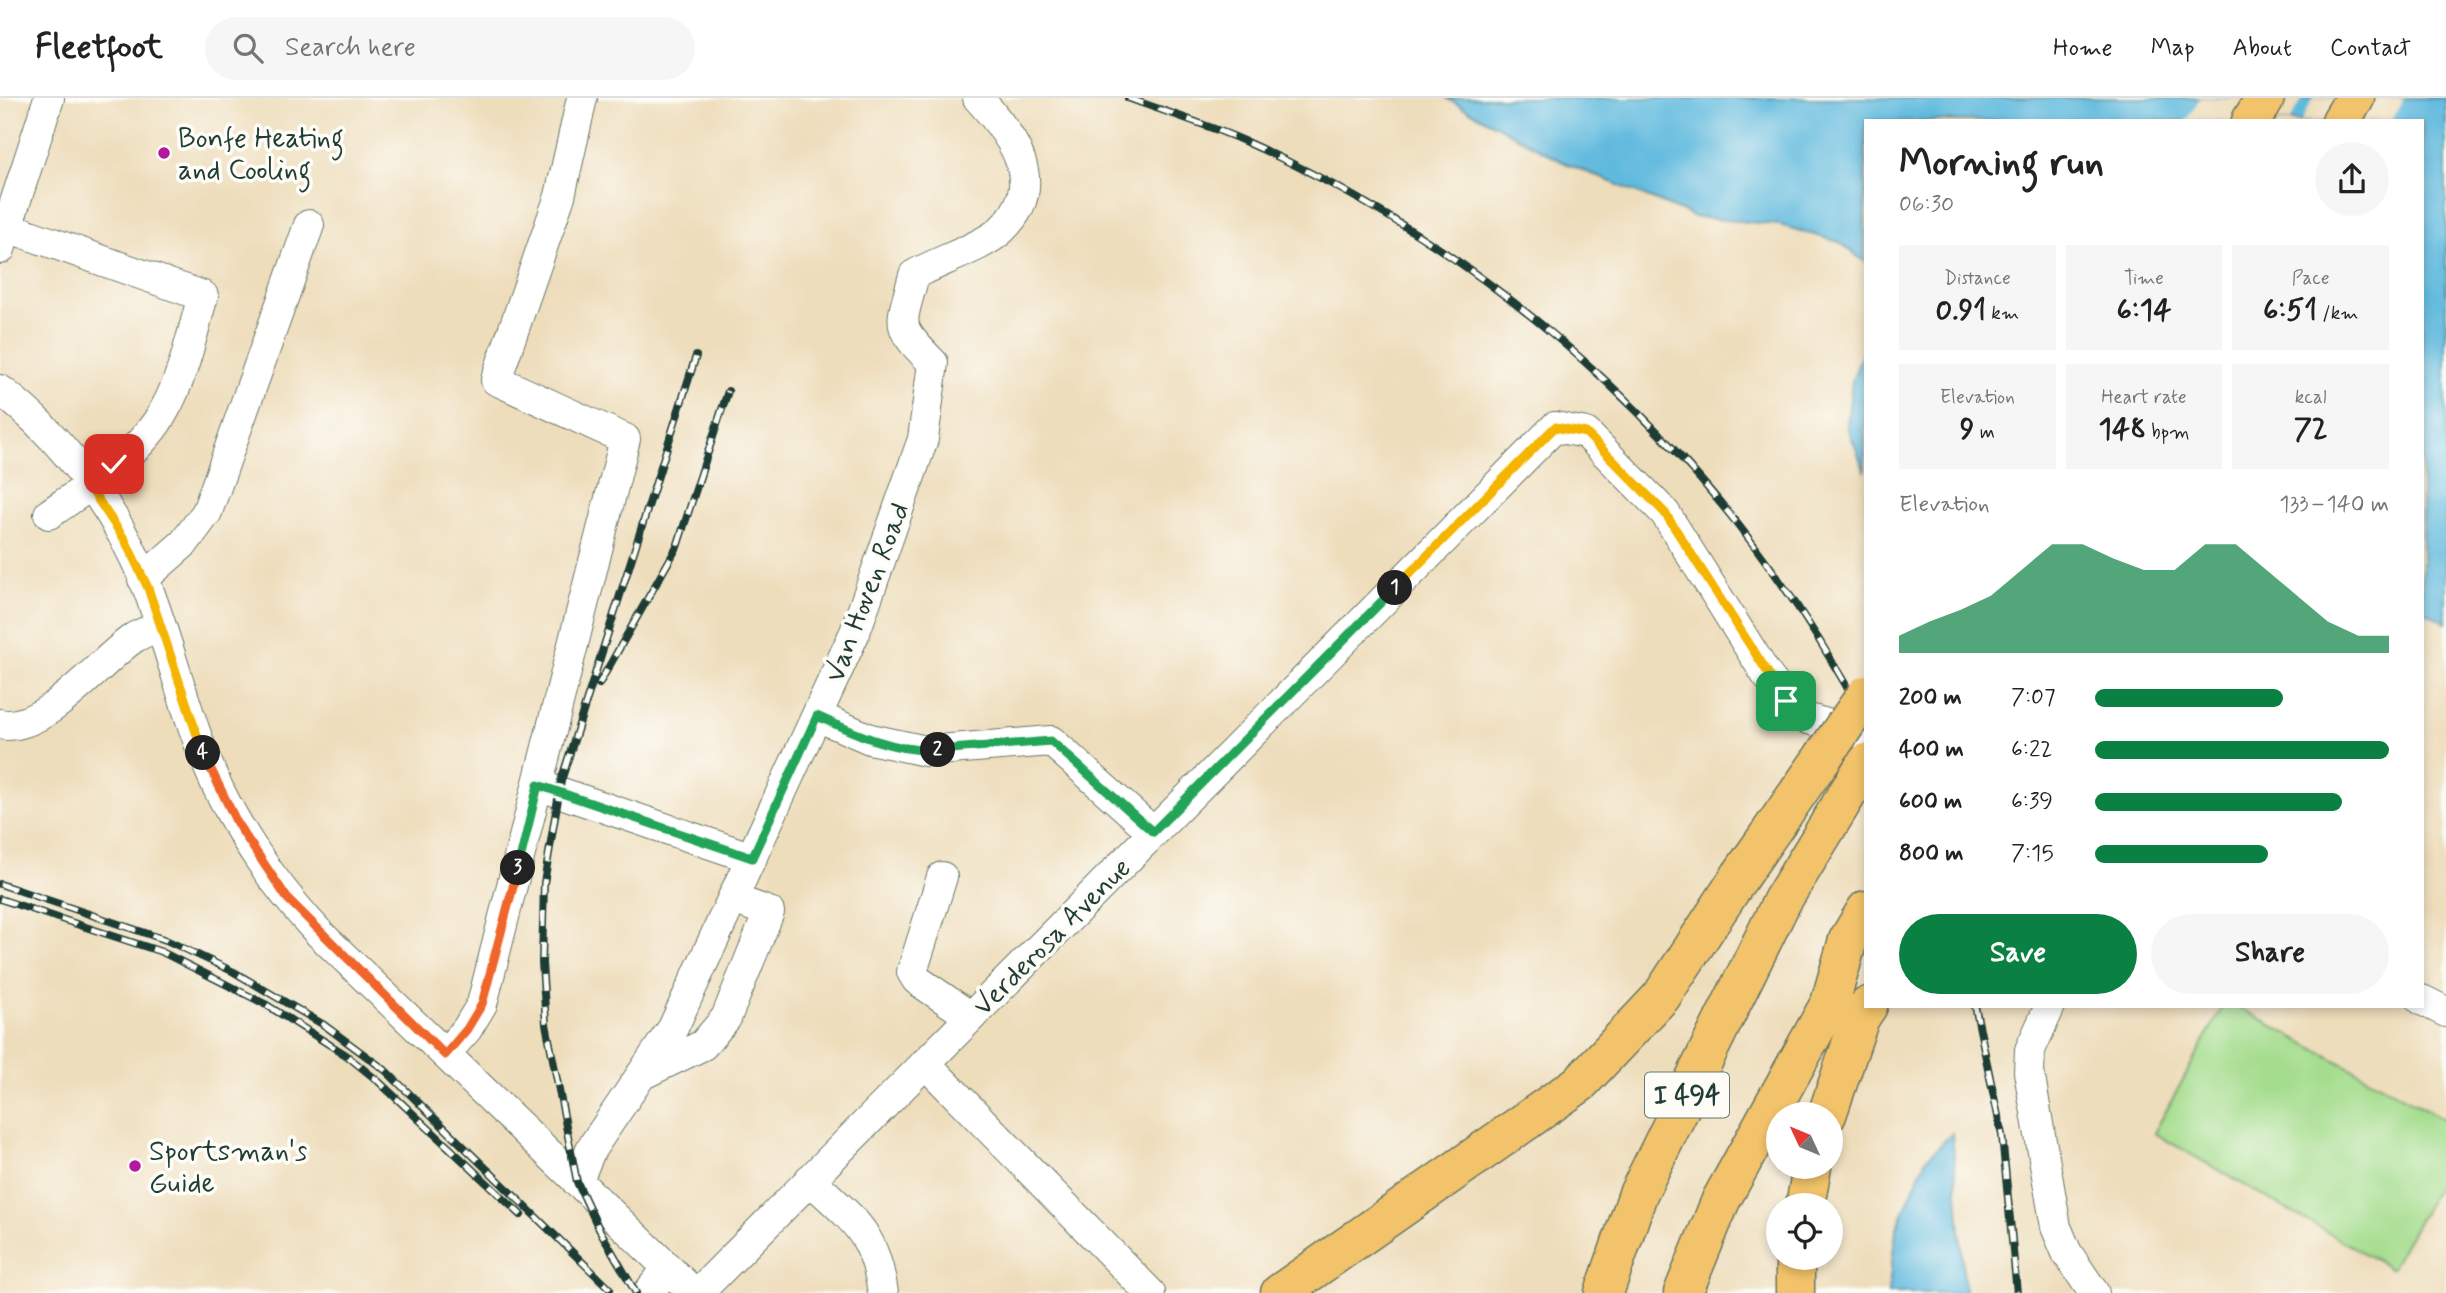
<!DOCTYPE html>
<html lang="en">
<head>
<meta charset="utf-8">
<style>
	:root { --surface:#fff; --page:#f6f6f6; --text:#222; --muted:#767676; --line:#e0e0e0; --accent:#0b8043 }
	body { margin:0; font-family:Mynerve,sans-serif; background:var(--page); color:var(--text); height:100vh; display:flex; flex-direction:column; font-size:26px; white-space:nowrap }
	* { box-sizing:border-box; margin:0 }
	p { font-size:23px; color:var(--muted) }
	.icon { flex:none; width:38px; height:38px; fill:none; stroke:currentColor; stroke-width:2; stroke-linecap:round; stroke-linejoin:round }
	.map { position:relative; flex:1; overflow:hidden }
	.drawer { position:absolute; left:1864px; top:21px; width:560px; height:889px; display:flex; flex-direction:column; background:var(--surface); border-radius:0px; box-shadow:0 4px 10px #0003 }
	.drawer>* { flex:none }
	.needle { width:46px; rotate:314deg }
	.tools { position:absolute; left:1766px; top:1004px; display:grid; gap:14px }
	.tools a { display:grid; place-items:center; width:77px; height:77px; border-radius:50%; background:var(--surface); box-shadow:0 4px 10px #0003; font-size:35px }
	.pin { position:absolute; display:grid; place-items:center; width:60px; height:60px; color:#fff; margin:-30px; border-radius:14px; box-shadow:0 4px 10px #0006 }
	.km { position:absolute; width:35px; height:35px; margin:-18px; border-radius:50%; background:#222; color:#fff; font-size:19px; line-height:35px; text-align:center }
	.round { display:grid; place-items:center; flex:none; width:74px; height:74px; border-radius:37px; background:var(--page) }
	.overview { display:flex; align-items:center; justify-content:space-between; height:119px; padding:0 35px }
	h1 { font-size:38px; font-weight:700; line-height:52px }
	.stats { display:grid; grid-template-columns:repeat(3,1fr); gap:10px; height:119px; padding:7px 35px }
	.stats div { display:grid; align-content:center; border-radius:0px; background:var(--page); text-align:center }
	.stats b { font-size:30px; font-weight:700 }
	.stats small { font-size:19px; font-weight:400 }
	.stats p { font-size:19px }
	.chart { height:196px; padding:14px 35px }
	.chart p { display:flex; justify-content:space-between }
	.chart svg { width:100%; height:126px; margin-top:7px; fill:var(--accent); opacity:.7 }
	.primary-button { display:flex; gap:14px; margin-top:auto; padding:14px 35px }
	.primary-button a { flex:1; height:80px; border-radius:42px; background:var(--accent); color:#fff; font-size:28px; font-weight:700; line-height:80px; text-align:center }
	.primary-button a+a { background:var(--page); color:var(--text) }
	ul { padding:0 35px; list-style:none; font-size:23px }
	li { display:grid; grid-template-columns:112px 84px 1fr; align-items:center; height:52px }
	li i { height:18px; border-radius:9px; background:var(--accent) }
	header { display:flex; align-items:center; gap:42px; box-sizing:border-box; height:98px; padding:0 35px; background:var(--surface); border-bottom:2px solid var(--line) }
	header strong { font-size:33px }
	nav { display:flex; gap:38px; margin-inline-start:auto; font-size:24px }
	.search { width:490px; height:63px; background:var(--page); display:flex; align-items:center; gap:18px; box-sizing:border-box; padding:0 24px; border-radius:38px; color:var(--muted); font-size:26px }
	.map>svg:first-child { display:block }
</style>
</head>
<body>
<header>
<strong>Fleetfoot</strong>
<div class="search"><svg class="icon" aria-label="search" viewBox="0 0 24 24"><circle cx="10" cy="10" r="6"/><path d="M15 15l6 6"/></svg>Search here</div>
<nav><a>Home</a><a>Map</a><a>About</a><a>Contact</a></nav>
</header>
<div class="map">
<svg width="2446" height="1195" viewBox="0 0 2446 1195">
	<rect width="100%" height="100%" fill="#fdfcf7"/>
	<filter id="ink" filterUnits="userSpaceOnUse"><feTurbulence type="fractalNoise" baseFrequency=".0143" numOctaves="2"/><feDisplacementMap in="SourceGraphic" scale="14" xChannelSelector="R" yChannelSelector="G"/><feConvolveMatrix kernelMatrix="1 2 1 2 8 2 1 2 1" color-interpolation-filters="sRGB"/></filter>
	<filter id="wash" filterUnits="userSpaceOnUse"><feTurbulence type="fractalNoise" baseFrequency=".00686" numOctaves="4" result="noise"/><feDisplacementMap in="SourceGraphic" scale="28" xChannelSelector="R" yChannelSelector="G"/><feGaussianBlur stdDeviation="1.57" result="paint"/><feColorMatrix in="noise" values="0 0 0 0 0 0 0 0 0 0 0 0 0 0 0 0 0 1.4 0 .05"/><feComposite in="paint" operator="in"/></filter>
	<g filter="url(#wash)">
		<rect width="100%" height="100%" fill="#edb"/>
		<path fill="#a5dd8e" stroke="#628d61" stroke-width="2" d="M2223,908h13l210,114v52l-55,97 -237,-136z"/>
		<path fill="#61bade" stroke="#407c89" stroke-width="2" d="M1446,0h1000v525l-24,-14v-488h-556l-1,141 -26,-20 -59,-17 -85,-8 -132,-55z
			M1865,248v126l-18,-47 5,-44z
			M1952,1035l13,160h-77l8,-63 29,-69z"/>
		<path fill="#edb" d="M2200,0h103l-13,23h-104z
			M2314,0h90l-13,23h-90z"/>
	</g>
	<g filter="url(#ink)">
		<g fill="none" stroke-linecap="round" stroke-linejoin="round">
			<defs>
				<path id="minor" d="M7,129l196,69c-11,37 -19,79 -38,113 -24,45 -76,77 -116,105
					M0,151l49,-151
					M0,292c64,48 120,125 148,199 25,66 40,137 71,201 26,53 60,100 100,143l375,360
					M143,481l41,-36 23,-31 102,-287
					M817,618l53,23 56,12 125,-10 102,91
					M0,626c44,10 101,-65 135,-87 8,-4 17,-8 25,-11
					M538,687l214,73
					M942,779l-30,95 5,8 54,37
					M2422,902l24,12
					M2050,908l-20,44 -1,22 27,155 11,26 27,40
					M445,956l22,-25 15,-25 143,-565 -129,-59 64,-184 22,-98
					M925,965l225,230
					M641,977l62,-30 23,-27 43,-106 -36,-13
					M810,1081c43,42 64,51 73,114
					M577,1084l14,-33 82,-121 182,-396 68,-193 10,-76c-40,-40 -32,-36 -19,-88 22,-13 71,-29 87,-45 48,-45 12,-94 -23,-132
					M648,1195l20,-25
					M698,1195l857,-866 31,6 79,80 101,161 28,36 11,8 61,17"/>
				<path id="highway" d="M2251,23l14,-23
					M2341,23l14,-23
					M1827,1017l33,-97 8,-12
					M1805,1108l7,-39
					M1280,1195l299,-209 82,-87 79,-121
					M1604,1195l34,-99 144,-293 84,-138
					M1683,1195l38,-93 109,-197 18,-63 18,-30
					M1795,1195v-35"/>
			</defs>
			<use href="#minor" stroke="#677563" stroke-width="32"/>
			<use href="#highway" stroke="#677563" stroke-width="41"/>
			<use href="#minor" stroke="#fff" stroke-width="30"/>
			<use href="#highway" stroke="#f2c36a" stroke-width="38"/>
			<defs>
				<path id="rail" d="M1128,0c38,14 77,26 114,42 267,119 488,323 624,582
					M599,586l78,-137 51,-156
					M0,786l166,56 68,32 90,53 61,45 225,219
					M0,801l162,53 103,52 81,51 32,26 143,134
					M1975,908l27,129 15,158
					M636,1195l-37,-64 -22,-47 -31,-158 -4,-61 2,-80 17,-102 135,-425"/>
			</defs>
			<use href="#rail" stroke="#1f3d34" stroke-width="8"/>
			<use href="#rail" stroke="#fdfcf7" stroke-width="5" stroke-dasharray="16" stroke-linecap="butt"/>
			<defs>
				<path id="highway-bridge" d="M1740,778l126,-181"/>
			</defs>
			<use href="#highway-bridge" stroke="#677563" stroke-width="41" stroke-linecap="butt"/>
			<use href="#highway-bridge" stroke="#f2c36a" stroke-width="38"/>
		</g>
	</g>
	<g fill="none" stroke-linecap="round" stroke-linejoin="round" filter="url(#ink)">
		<defs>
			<path id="split-1" d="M1395,490l160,-161 31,6 79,80 121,188"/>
			<path id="split-2" d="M938,652l113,-9 102,91 242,-244"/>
			<path id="split-3" d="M518,770l20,-83 214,73 65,-142c37,17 79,37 121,34"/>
			<path id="split-4" d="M203,655l35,72 49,73 158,157 22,-26 15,-25 36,-136"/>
			<path id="split-5" d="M114,366l-25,22 36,54 23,48 55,165"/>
		</defs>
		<use href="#split-1" stroke="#fff" stroke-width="14"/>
		<use href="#split-2" stroke="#fff" stroke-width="14"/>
		<use href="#split-3" stroke="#fff" stroke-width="14"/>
		<use href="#split-4" stroke="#fff" stroke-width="14"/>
		<use href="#split-5" stroke="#fff" stroke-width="14"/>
		<use href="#split-1" stroke="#f5b400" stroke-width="9"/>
		<use href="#split-2" stroke="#22a559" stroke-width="9"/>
		<use href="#split-3" stroke="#22a559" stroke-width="9"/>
		<use href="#split-4" stroke="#f0652b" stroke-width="9"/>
		<use href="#split-5" stroke="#f5b400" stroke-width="9"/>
	</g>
	<g fill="#b5179e" stroke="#fdfcf7" stroke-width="2.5">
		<circle cx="164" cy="55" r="7"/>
		<circle cx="135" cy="1068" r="7"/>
	</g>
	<g text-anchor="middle" stroke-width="7" stroke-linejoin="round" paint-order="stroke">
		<rect fill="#fdfcf7" stroke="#62766e" stroke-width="2" x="1645" y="974.5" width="84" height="45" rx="5"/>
		<g font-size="26" font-weight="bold" fill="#1f3d34">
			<text x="1687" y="1006">I 494</text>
		</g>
		<g font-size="28" fill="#1f3d34" stroke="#fdfcf7" text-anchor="start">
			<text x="178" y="49">Bonfe Heating<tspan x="178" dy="32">and Cooling</tspan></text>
			<text x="149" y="1062">Sportsman's<tspan x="149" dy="32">Guide</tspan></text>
		</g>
		<g font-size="28" fill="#1f3d34" stroke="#fdfcf7">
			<text transform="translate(866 494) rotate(-69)" y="10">Van Hoven Road</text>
			<text transform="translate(1051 838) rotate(-45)" y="10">Verderosa Avenue</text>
		</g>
	</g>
</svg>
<div class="tools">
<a><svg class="needle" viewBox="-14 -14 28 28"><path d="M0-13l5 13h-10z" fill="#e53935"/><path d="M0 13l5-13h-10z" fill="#767676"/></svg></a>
<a><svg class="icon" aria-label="locate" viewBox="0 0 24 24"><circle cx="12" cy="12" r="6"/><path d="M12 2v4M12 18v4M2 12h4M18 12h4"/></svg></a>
</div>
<div class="pin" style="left:1786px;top:603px;background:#1e9e55"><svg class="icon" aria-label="arrive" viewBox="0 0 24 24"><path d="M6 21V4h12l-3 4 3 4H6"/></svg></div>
<div class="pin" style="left:114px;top:366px;background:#d93025"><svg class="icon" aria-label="check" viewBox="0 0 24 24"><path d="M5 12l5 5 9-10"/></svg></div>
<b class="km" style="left:1395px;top:490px">1</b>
<b class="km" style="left:938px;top:652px">2</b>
<b class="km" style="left:518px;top:770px">3</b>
<b class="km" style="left:203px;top:655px">4</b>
<section class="drawer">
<div class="overview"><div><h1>Morning run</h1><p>06:30</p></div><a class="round"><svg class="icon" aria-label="share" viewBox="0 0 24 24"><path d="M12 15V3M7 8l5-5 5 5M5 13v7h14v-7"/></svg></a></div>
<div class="stats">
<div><p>Distance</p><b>0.91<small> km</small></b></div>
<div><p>Time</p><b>6:14</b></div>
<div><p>Pace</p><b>6:51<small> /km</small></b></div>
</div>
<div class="stats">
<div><p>Elevation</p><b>9<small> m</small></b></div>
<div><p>Heart rate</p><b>148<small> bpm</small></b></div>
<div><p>kcal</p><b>72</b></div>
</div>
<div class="chart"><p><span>Elevation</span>133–140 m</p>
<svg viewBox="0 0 160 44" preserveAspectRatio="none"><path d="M0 44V38L10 33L20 29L30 24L40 15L50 6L60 6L70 11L80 15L90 15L100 6L110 6L120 15L130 24L140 33L150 38L160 38V44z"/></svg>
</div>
<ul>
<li><b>200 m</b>7:07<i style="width:64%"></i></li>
<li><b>400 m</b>6:22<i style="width:100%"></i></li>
<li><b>600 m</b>6:39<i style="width:84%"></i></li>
<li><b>800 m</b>7:15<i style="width:59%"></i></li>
</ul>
<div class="primary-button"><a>Save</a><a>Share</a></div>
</section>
</div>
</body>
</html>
